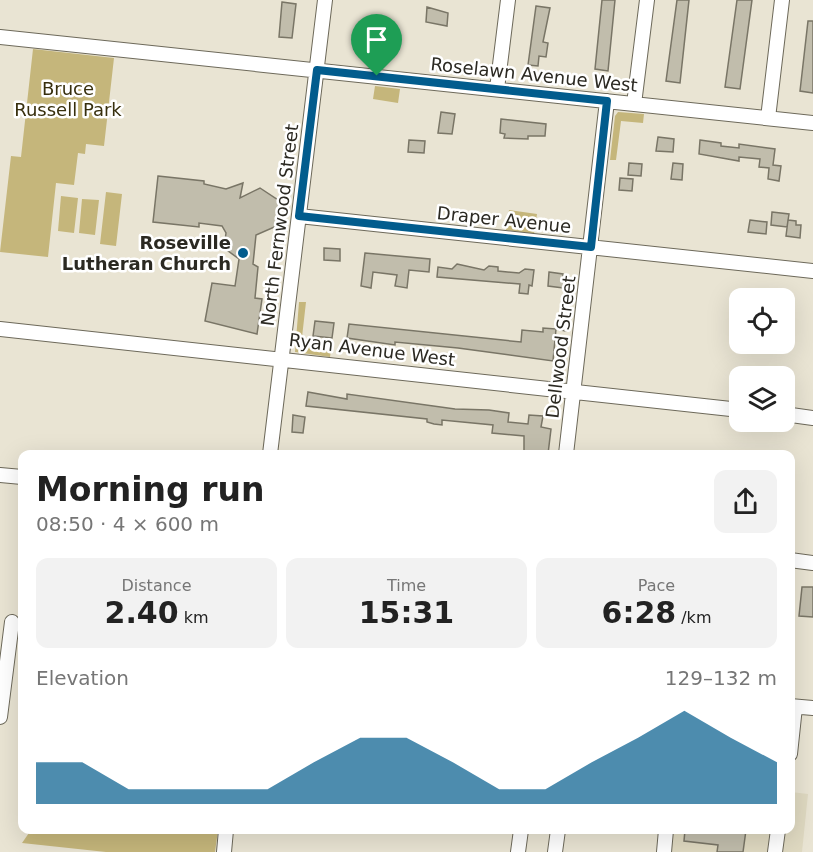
<!DOCTYPE html>
<html lang="en">
<head>
<meta charset="utf-8">
<style>
	:root { --surface:#fff; --page:#f2f2f2; --text:#222; --muted:#767676; --accent:#025c8d }
	body { margin:0; font-family:"DejaVu Sans",sans-serif; background:var(--page); color:var(--text); height:100vh; display:flex; flex-direction:column; font-size:22px; white-space:nowrap }
	* { box-sizing:border-box; margin:0 }
	p { font-size:20px; color:var(--muted) }
	.icon { flex:none; width:33px; height:33px; fill:none; stroke:currentColor; stroke-width:2; stroke-linecap:round; stroke-linejoin:round }
	.map { position:relative; flex:1; overflow:hidden }
	.drawer { position:absolute; left:18px; top:450px; width:777px; height:384px; display:flex; flex-direction:column; background:var(--surface); border-radius:12px; box-shadow:0 6px 24px #0002 }
	.drawer>* { flex:none }
	.tools { position:absolute; left:729px; top:288px; display:grid; gap:12px }
	.tools a { display:grid; place-items:center; width:66px; height:66px; border-radius:12px; background:var(--surface); box-shadow:0 6px 24px #0002; font-size:30px }
	.pin { position:absolute; display:grid; place-items:center; width:51px; height:51px; color:#fff; margin:-62px -26px; border-radius:50% 50% 50% 0; rotate:-45deg; box-shadow:0 0 6px #0007 }
	.pin .icon { rotate:45deg }
	.round { display:grid; place-items:center; flex:none; width:63px; height:63px; border-radius:12px; background:var(--page) }
	.headline { display:flex; align-items:center; justify-content:space-between; height:102px; padding:0 18px }
	h1 { font-size:33px; font-weight:700; line-height:45px }
	.stats { display:grid; grid-template-columns:repeat(3,1fr); gap:9px; height:102px; padding:6px 18px }
	.stats div { display:grid; align-content:center; border-radius:12px; background:var(--page); text-align:center }
	.stats b { font-size:30px; font-weight:700 }
	.stats small { font-size:16px; font-weight:400 }
	.stats p { font-size:16px }
	.chart { height:168px; padding:12px 18px }
	.chart p { display:flex; justify-content:space-between }
	.chart svg { width:100%; height:108px; margin-top:6px; fill:var(--accent); opacity:.7 }
	.map>svg:first-child { display:block }
</style>
</head>
<body>
<div class="map">
<svg width="813" height="852" viewBox="0 0 813 852">
	<rect width="100%" height="100%" fill="#e9e4d3"/>
	<path fill="#dfd9c1" d="M791,792l17,2 -6,58h-132l3,-22h117z"/>
	<path fill="#c5b67b" d="M33,49l81,9 -10,88 -18,-2 -1,10 -7,-1 -4,32 -18,-2 -8,74 -48,-5 11,-96 10,1z
		M375,86l25,3 -2,14 -25,-4z
		M618,112l26,2 -1,9 -22,-2 -5,39h-6l5,-44z
		M106,192l16,2 -6,52 -16,-2z
		M61,196l17,2 -4,35 -16,-2z
		M82,199l17,1 -4,35 -16,-2z
		M509,210l28,4 -3,20 -28,-4z
		M299,302h7l-5,44 30,4 -1,7 -35,-5z
		M31,830h187l-3,22h-109l-84,-9z"/>
	<path fill="#c1bdac" stroke="#797566" stroke-width="1.5" d="M602,0h13l-7,71 -13,-2z
		M677,0h12l-9,83 -14,-2z
		M737,0h15l-12,89 -15,-2z
		M282,2l14,2 -4,34 -13,-1z
		M536,6l14,2 -7,34 5,1 -2,14 -7,-1 -1,10 -10,-1z
		M427,7l21,6 -1,13 -21,-4z
		M808,21h5v72l-13,-2z
		M441,112l14,2 -3,20 -14,-1z
		M501,119l45,5 -1,12h-17v3l-24,-1 1,-4 -5,-1z
		M658,137l16,2 -1,13 -17,-1z
		M409,140l16,1 -1,12 -16,-1z
		M700,140l21,3v3l18,2v-4l36,5 -2,16 8,1 -2,15 -11,-2 1,-11 -10,-1 1,-8 -21,-2v4l-40,-7z
		M629,163l13,1 -1,12 -13,-1z
		M673,163l10,1 -1,16 -11,-1z
		M158,176l46,5v3l22,5 17,-6 -3,15 20,-10 21,14 -2,23 -23,10 -3,29 5,3 -3,31 7,1 -5,35 -52,-13 7,-38 23,3 4,-27 -15,-11 2,-15 -4,-7 -23,-3v4l-46,-5z
		M620,178l13,1 -1,12 -13,-1z
		M772,212l17,2 -2,13 -16,-2z
		M750,220l17,2 -1,12 -18,-2z
		M788,220l8,1v4h5l-1,13 -14,-2z
		M324,248l16,1v12l-16,-1z
		M365,253l65,6 -1,13 -20,-2 -2,18 -12,-2 2,-11 -24,-3 -2,16 -10,-2z
		M457,264l27,6 5,-4 9,1v4l21,2 6,-4 9,1 -2,16 -3,-1 -1,9 -9,-1 1,-9 -83,-7 1,-10 14,2z
		M549,272l14,2v4l9,1 -1,10 -23,-3z
		M558,317l10,2 -2,12 -10,-2 -3,32 -95,-13 -63,-6v3l-48,-7 2,-14 172,18 1,-12 21,2v-4l13,1z
		M315,321l19,2 -2,15 -19,-2z
		M308,392l39,7v-5l108,15 34,1 20,3 -1,9 20,2 1,-9 14,1 -2,11 10,2 -3,25h-24v-18l-32,-3 1,-8 -51,-5v5l-8,-1 -7,-2v-3l-121,-13z
		M293,415l12,2 -2,16 -11,-1z
		M802,587h11v30l-14,-1z
		M685,830h61l-3,22h-26l1,-7 -34,-4z"/>
	<g fill="none" stroke-linecap="round" stroke-linejoin="round">
		<defs>
			<path id="minor" d="M0,37l813,86
				M497,89l11,-89
				M634,104l13,-104
				M768,118l14,-118
				M299,216l514,55
				M0,329l740,81
				M784,414l29,4
				M270,454l55,-454
				M566,454l41,-353
				M0,475l22,2
				M790,560l23,3
				M790,706l23,2
				M0,717l12,-95
				M790,754l5,-47
				M224,852l2,-22
				M518,852l3,-22
				M555,852l3,-22
				M664,852l2,-22
				M775,852l3,-22"/>
		</defs>
		<use href="#minor" stroke="#6d695a" stroke-width="16"/>
		<use href="#minor" stroke="#fff" stroke-width="14"/>
	</g>
	<g fill="none" stroke-linecap="round" stroke-linejoin="round">
		<defs>
			<path id="route" d="M317,70l290,31 -16,146 -292,-31z"/>
		</defs>
		<use href="#route" stroke="#fff" stroke-width="12"/>
		<use href="#route" stroke="#025c8d" stroke-width="8"/>
	</g>
	<circle fill="#025c8d" stroke="#fff" stroke-width="2" cx="243" cy="253" r="6"/>
	<g text-anchor="middle" stroke-width="5" stroke-linejoin="round" paint-order="stroke">
		<g font-size="18" fill="#2b2922" stroke="#fff">
			<text transform="translate(534 75) rotate(6)" y="6">Roselawn Avenue West</text>
			<text transform="translate(504 220) rotate(6)" y="6">Draper Avenue</text>
			<text transform="translate(280 225) rotate(-83)" y="6">North Fernwood Street</text>
			<text transform="translate(561 347) rotate(-83)" y="6">Dellwood Street</text>
			<text transform="translate(372 350) rotate(7)" y="6">Ryan Avenue West</text>
		</g>
		<g font-size="18" fill="#372f0d" stroke="#fff">
			<text x="68" y="95">Bruce<tspan x="68" dy="21">Russell Park</tspan></text>
		</g>
		<g font-size="18" font-weight="bold" fill="#2b2922" stroke="#fff" text-anchor="end">
			<text x="231" y="249">Roseville<tspan x="231" dy="21">Lutheran Church</tspan></text>
		</g>
	</g>
</svg>
<div class="tools">
<a><svg class="icon" aria-label="locate" viewBox="0 0 24 24"><circle cx="12" cy="12" r="6"/><path d="M12 2v4M12 18v4M2 12h4M18 12h4"/></svg></a>
<a><svg class="icon" aria-label="layers" viewBox="0 0 24 24"><path d="M12 4l9 5-9 5-9-5zM3 14l9 5 9-5"/></svg></a>
</div>
<div class="pin" style="left:377px;top:76px;background:#1e9e55"><svg class="icon" aria-label="arrive" viewBox="0 0 24 24"><path d="M6 21V4h12l-3 4 3 4H6"/></svg></div>
<section class="drawer">
<div class="headline"><div><h1>Morning run</h1><p>08:50 · 4 × 600 m</p></div><a class="round"><svg class="icon" aria-label="share" viewBox="0 0 24 24"><path d="M12 15V3M7 8l5-5 5 5M5 13v7h14v-7"/></svg></a></div>
<div class="stats">
<div><p>Distance</p><b>2.40<small> km</small></b></div>
<div><p>Time</p><b>15:31</b></div>
<div><p>Pace</p><b>6:28<small> /km</small></b></div>
</div>
<div class="chart"><p><span>Elevation</span>129–132 m</p>
<svg viewBox="0 0 160 44" preserveAspectRatio="none"><path d="M0 44V27L10 27L20 38L30 38L40 38L50 38L60 27L70 17L80 17L90 27L100 38L110 38L120 27L130 17L140 6L150 17L160 27V44z"/></svg>
</div>
</section>
</div>
</body>
</html>
